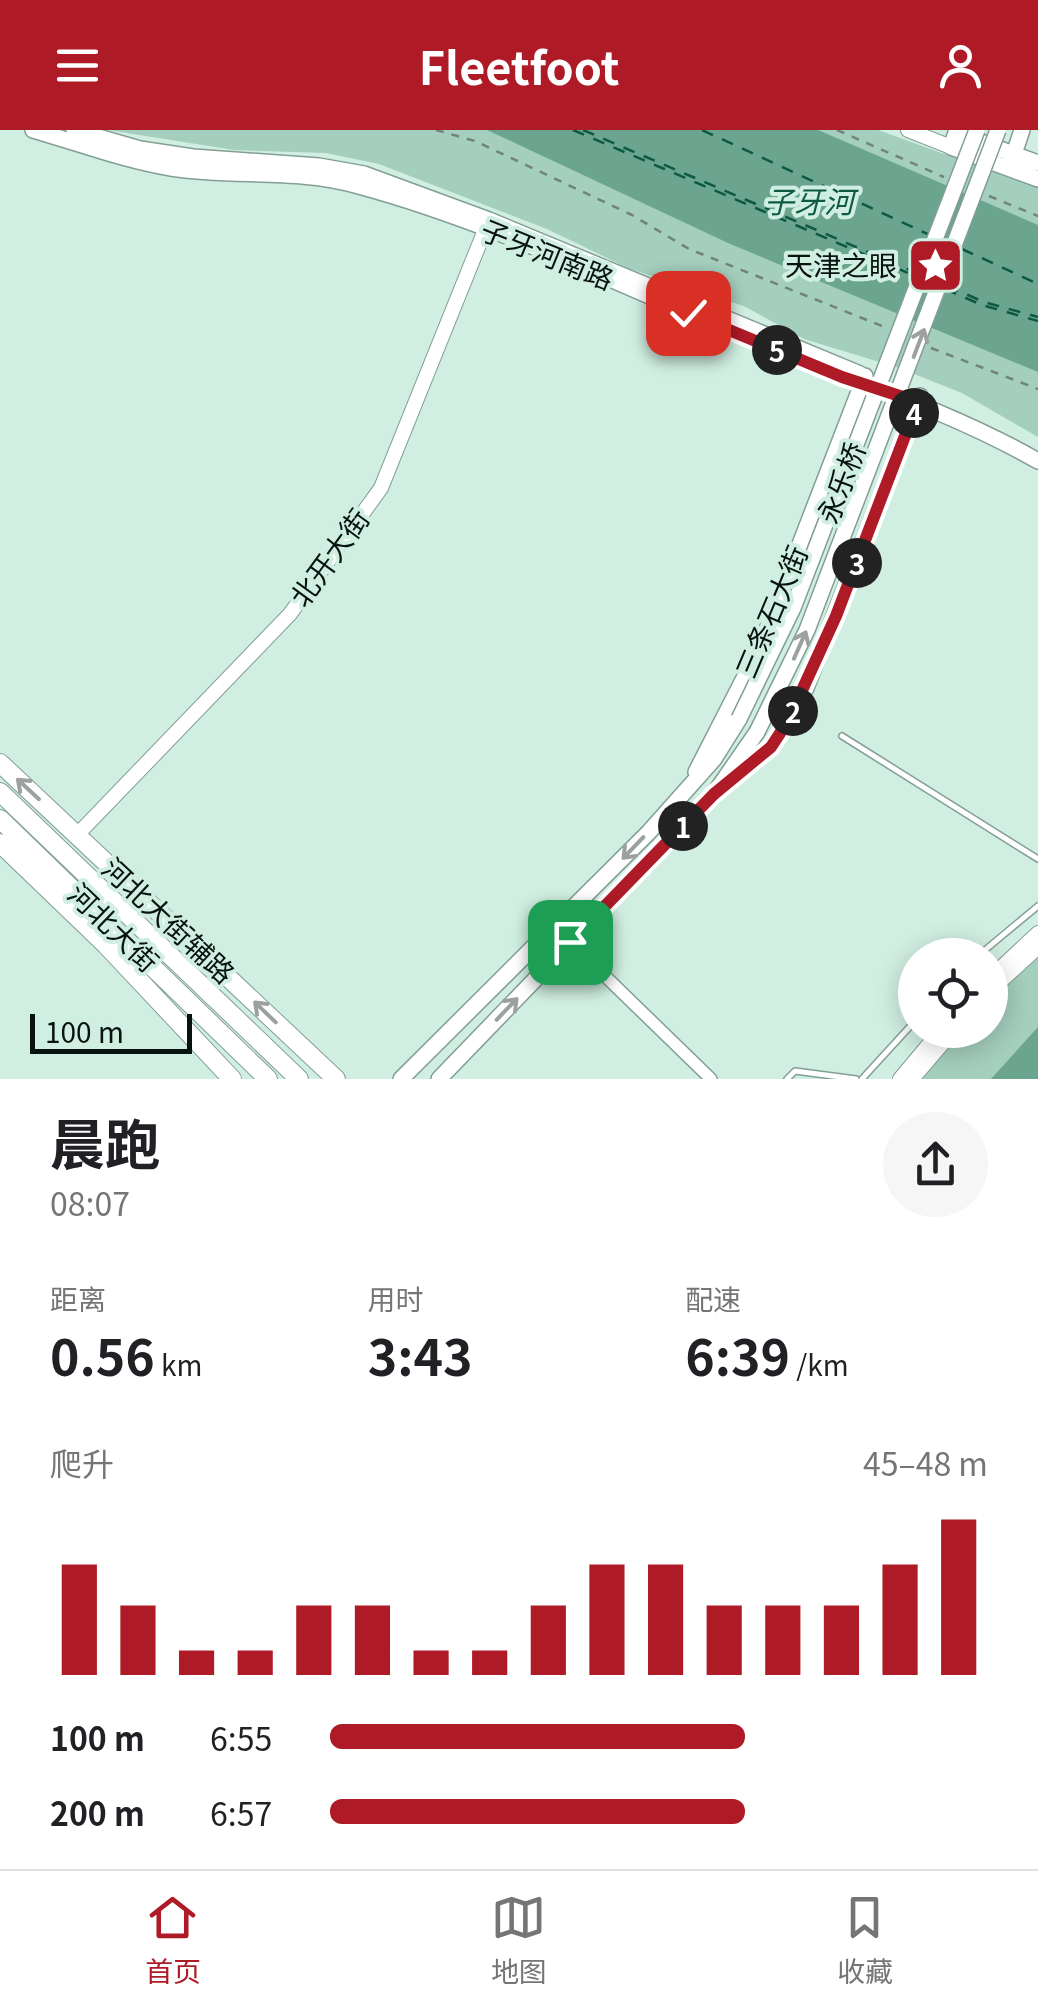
<!DOCTYPE html>
<html lang="zh">
<head>
<meta charset="utf-8">
<style>
	:root { --surface:#fff; --page:#f6f6f6; --text:#202124; --muted:#757577; --line:#e0e0e0; --accent:#ae1a26 }
	body { margin:0; font-family:Georgia,"Noto Sans SC",serif; background:var(--page); color:var(--text); height:100vh; display:flex; flex-direction:column; font-size:38px; white-space:nowrap }
	* { box-sizing:border-box; margin:0 }
	p { font-size:32px; color:var(--muted) }
	.icon { flex:none; width:55px; height:55px; fill:none; stroke:currentColor; stroke-width:2; stroke-linecap:round; stroke-linejoin:round }
	.map { position:relative; height:949px; overflow:hidden }
	.sheet { display:flex; flex-direction:column; background:var(--surface); flex:1 }
	.sheet>* { flex:none }
	.fabs { position:absolute; left:898px; top:808px; display:grid; gap:20px }
	.fabs a { display:grid; place-items:center; width:110px; height:110px; border-radius:50%; background:var(--surface); box-shadow:0 5px 25px #0003; font-size:50px }
	.scale { position:absolute; left:30px; bottom:25px; width:162px; box-sizing:border-box; padding-left:10px; border:5px solid #08130f; border-top:0; font-size:28px; line-height:35px; white-space:nowrap; color:#08130f; -webkit-text-stroke:8px #d0eee1; paint-order:stroke }
	.pin { position:absolute; display:grid; place-items:center; width:85px; height:85px; color:#fff; margin:-42px; border-radius:20px; box-shadow:0 5px 15px #0006 }
	.km { position:absolute; width:50px; height:50px; margin:-25px; border-radius:50%; background:#222; color:#fff; font-size:28px; line-height:50px; text-align:center }
	.round { display:grid; place-items:center; flex:none; width:105px; height:105px; border-radius:52px; background:var(--page) }
	.overview { display:flex; align-items:center; justify-content:space-between; height:170px; padding:0 50px }
	h1 { font-size:55px; font-weight:700; line-height:75px }
	.figures { display:grid; grid-template-columns:repeat(3,1fr); gap:15px; height:170px; padding:10px 50px }
	.figures div { display:grid; align-content:center }
	.figures b { font-size:50px; font-weight:700 }
	.figures small { font-size:28px; font-weight:400 }
	.figures p { font-size:28px }
	.chart { height:280px; padding:20px 50px }
	.chart p { display:flex; justify-content:space-between }
	.chart svg { width:100%; height:180px; margin-top:10px; stroke:var(--accent); stroke-width:6 }
	ul { padding:0 50px; list-style:none; font-size:32px }
	li { display:grid; grid-template-columns:160px 120px 1fr; align-items:center; height:75px }
	li i { height:25px; border-radius:12px; background:var(--accent) }
	header { display:flex; justify-content:space-between; align-items:center; height:130px; padding:0 50px; background:var(--accent); color:#fff; font-size:45px; font-weight:700 }
	.menu { display:flex; justify-content:space-around; align-items:center; height:140px; border-top:2px solid var(--line); background:var(--surface); font-size:28px; color:var(--muted) }
	.menu a { display:grid; justify-items:center; gap:5px }
	.menu .on { color:var(--accent) }
	.map>svg:first-child { display:block }
</style>
</head>
<body>
<header><svg class="icon" aria-label="menu" viewBox="0 0 24 24"><path d="M4 6h16M4 12h16M4 18h16"/></svg>Fleetfoot<svg class="icon" aria-label="person" viewBox="0 0 24 24"><circle cx="12" cy="8" r="4"/><path d="M4 21q1-7 8-7t8 7"/></svg></header>
<div class="map">
<svg width="1038" height="949" viewBox="0 0 1038 949">
	<rect width="100%" height="100%" fill="#d0eee1"/>
	<path fill="#a4cebd" d="M108,0h770l160,58v249l-76,-44 -63,-25 -95,-29 -60,-33 -114,-37 -83,-40 -168,-65 -53,-11 -92,-3z
		M1038,826v123h-118l42,-49h28v-31z"/>
	<path fill="#6ca58f" d="M487,0h331l220,95v147l-310,-129z
		M1038,897v52h-47z"/>
	<g fill="none" stroke-linecap="round" stroke-linejoin="round">
		<path stroke="#0e5944" stroke-width="2.5" stroke-dasharray="12 10" stroke-linecap="butt" d="M573,0l342,146
			M583,0l334,143
			M702,0l230,106
			M962,119l76,35
			M947,156l37,16 54,15
			M945,159l37,16 56,16"/>
		<defs>
			<path id="service" d="M842,606l196,123
				M979,825l59,-49
				M787,949l8,-8 61,8
				M862,949l53,-58"/>
			<path id="minor" d="M570,812l141,137"/>
			<path id="tertiary" d="M908,0l43,17
				M77,705l213,-221 91,-126 108,-268
				M990,848l48,-45
				M990,861l48,-44
				M900,949l41,-49
				M912,949l42,-49"/>
			<path id="secondary" d="M33,0c46,13 90,30 138,38 63,10 126,0 188,18 133,36 260,99 387,151 99,41 199,71 292,124
				M74,0l66,19 53,8 126,9 45,8 125,46 371,154
				M957,0l-6,17 87,32
				M962,5l76,28
				M1012,30l10,-30
				M696,642l65,-127 104,-269
				M729,652l42,-35 35,-59 114,-292
				M401,949l247,-246 66,-74 25,-40
				M439,949l275,-285 43,-62"/>
			<path id="primary" d="M0,633l336,316
				M0,662l299,287
				M0,689l268,260
				M0,713l105,101 127,135"/>
		</defs>
		<use href="#service" stroke="#839f94" stroke-width="8"/>
		<use href="#minor" stroke="#839f94" stroke-width="14"/>
		<use href="#tertiary" stroke="#839f94" stroke-width="16"/>
		<use href="#secondary" stroke="#839f94" stroke-width="18"/>
		<use href="#primary" stroke="#839f94" stroke-width="20"/>
		<path stroke="#70847c" stroke-width="2.5" stroke-dasharray="8 8" stroke-linecap="butt" d="M436,0l39,11 157,74 57,34 198,79
			M837,0l107,47
			M989,66l49,20
			M931,218l107,41"/>
		<use href="#service" stroke="#fff" stroke-width="5"/>
		<use href="#minor" stroke="#fff" stroke-width="11"/>
		<use href="#tertiary" stroke="#fff" stroke-width="14"/>
		<use href="#secondary" stroke="#fff" stroke-width="15"/>
		<use href="#primary" stroke="#fff" stroke-width="18"/>
		<defs>
			<path id="secondary-bridge" d="M739,589l54,-111 184,-478
				M757,602l50,-102 191,-500"/>
		</defs>
		<use href="#secondary-bridge" stroke="#839f94" stroke-width="18" stroke-linecap="butt"/>
		<use href="#secondary-bridge" stroke="#fff" stroke-width="15"/>
	</g>
	<defs><path id="oneway-shaft" d="M-6 0H5M1.5-3L5.5 0L1.5 3" fill="none" stroke-width="1.6" stroke-linecap="round" stroke-linejoin="round" transform="scale(2.5)"/></defs>
	<g stroke="#9ca19f">
		<use href="#oneway-shaft" transform="translate(919 213) rotate(-69)"/>
		<use href="#oneway-shaft" transform="translate(800 515) rotate(-66)"/>
		<use href="#oneway-shaft" transform="translate(28 659) rotate(-137)"/>
		<use href="#oneway-shaft" transform="translate(633 718) rotate(134)"/>
		<use href="#oneway-shaft" transform="translate(507 879) rotate(-46)"/>
		<use href="#oneway-shaft" transform="translate(265 882) rotate(-136)"/>
	</g>
	<g fill="none" stroke-linecap="round" stroke-linejoin="round">
		<defs>
			<path id="route" d="M570,812l144,-148 57,-47 17,-26 48,-105 82,-214 -76,-25 -154,-64"/>
		</defs>
		<use href="#route" stroke="#fff" stroke-width="20"/>
		<use href="#route" stroke="#ae1a26" stroke-width="12"/>
	</g>
	<defs>
		<symbol id="sight-square" viewBox="-11 -11 22 22"><rect x="-9" y="-9" width="18" height="18" rx="4" fill="#ae1a26" stroke="#d0eee1"/><path d="M0-6L1.8-2.2L6-1.7L2.9 1.2L3.7 5.4L0 3.3L-3.7 5.4L-2.9 1.2L-6-1.7L-1.8-2.2Z" fill="#fff"/></symbol>
	</defs>
	<g fill-rule="evenodd">
		<use href="#sight-square" x="904" y="104" width="63" height="63"/>
	</g>
	<g text-anchor="middle" stroke-width="8" stroke-linejoin="round" paint-order="stroke">
		<g font-size="28" fill="#08130f" stroke="#d0eee1">
			<text transform="translate(547 125) rotate(22)" y="10">子牙河南路</text>
			<text transform="translate(842 353) rotate(-69)" y="10">永乐桥</text>
			<text transform="translate(330 428) rotate(-54)" y="10">北开大街</text>
			<text transform="translate(772 482) rotate(-67)" y="10">三条石大街</text>
			<text transform="translate(168 791) rotate(43)" y="10">河北大街辅路</text>
			<text transform="translate(113 798) rotate(44)" y="10">河北大街</text>
		</g>
		<g font-size="28" fill="#08130f" stroke="#d0eee1" text-anchor="end">
			<text x="897" y="146">天津之眼</text>
		</g>
		<g font-size="30" font-style="italic" fill="#0e5944" stroke="#d0eee1">
			<text x="809" y="83">子牙河</text>
		</g>
	</g>
</svg>
<div class="fabs">
<a><svg class="icon" aria-label="locate" viewBox="0 0 24 24"><circle cx="12" cy="12" r="6"/><path d="M12 2v4M12 18v4M2 12h4M18 12h4"/></svg></a>
</div>
<div class="scale">100 m</div>
<div class="pin" style="left:570px;top:812px;background:#1e9e55"><svg class="icon" aria-label="arrive" viewBox="0 0 24 24"><path d="M6 21V4h12l-3 4 3 4H6"/></svg></div>
<div class="pin" style="left:688px;top:183px;background:#d93025"><svg class="icon" aria-label="check" viewBox="0 0 24 24"><path d="M5 12l5 5 9-10"/></svg></div>
<b class="km" style="left:683px;top:696px">1</b>
<b class="km" style="left:793px;top:581px">2</b>
<b class="km" style="left:857px;top:433px">3</b>
<b class="km" style="left:914px;top:283px">4</b>
<b class="km" style="left:777px;top:220px">5</b>
</div>
<section class="sheet">
<div class="overview"><div><h1>晨跑</h1><p>08:07</p></div><a class="round"><svg class="icon" aria-label="share" viewBox="0 0 24 24"><path d="M12 15V3M7 8l5-5 5 5M5 13v7h14v-7"/></svg></a></div>
<div class="figures">
<div><p>距离</p><b>0.56<small> km</small></b></div>
<div><p>用时</p><b>3:43</b></div>
<div><p>配速</p><b>6:39<small> /km</small></b></div>
</div>
<div class="chart"><p><span>爬升</span>45–48 m</p>
<svg viewBox="0 0 160 44" preserveAspectRatio="none"><path d="M5 44V17M15 44V27M25 44V38M35 44V38M45 44V27M55 44V27M65 44V38M75 44V38M85 44V27M95 44V17M105 44V17M115 44V27M125 44V27M135 44V27M145 44V17M155 44V6"/></svg>
</div>
<ul>
<li><b>100 m</b>6:55<i style="width:63%"></i></li>
<li><b>200 m</b>6:57<i style="width:63%"></i></li>
</ul>
</section>
<nav class="menu">
<a class="on"><svg class="icon" aria-label="home" viewBox="0 0 24 24"><path d="M3 11l9-7 9 7M6 9v11h12V9"/></svg>首页</a>
<a><svg class="icon" aria-label="map" viewBox="0 0 24 24"><path d="M3 6l6-2 6 2 6-2v14l-6 2-6-2-6 2zM9 4v14M15 6v14"/></svg>地图</a>
<a><svg class="icon" aria-label="saved" viewBox="0 0 24 24"><path d="M7 4h10v16l-5-4-5 4z"/></svg>收藏</a>
</nav>
</body>
</html>
